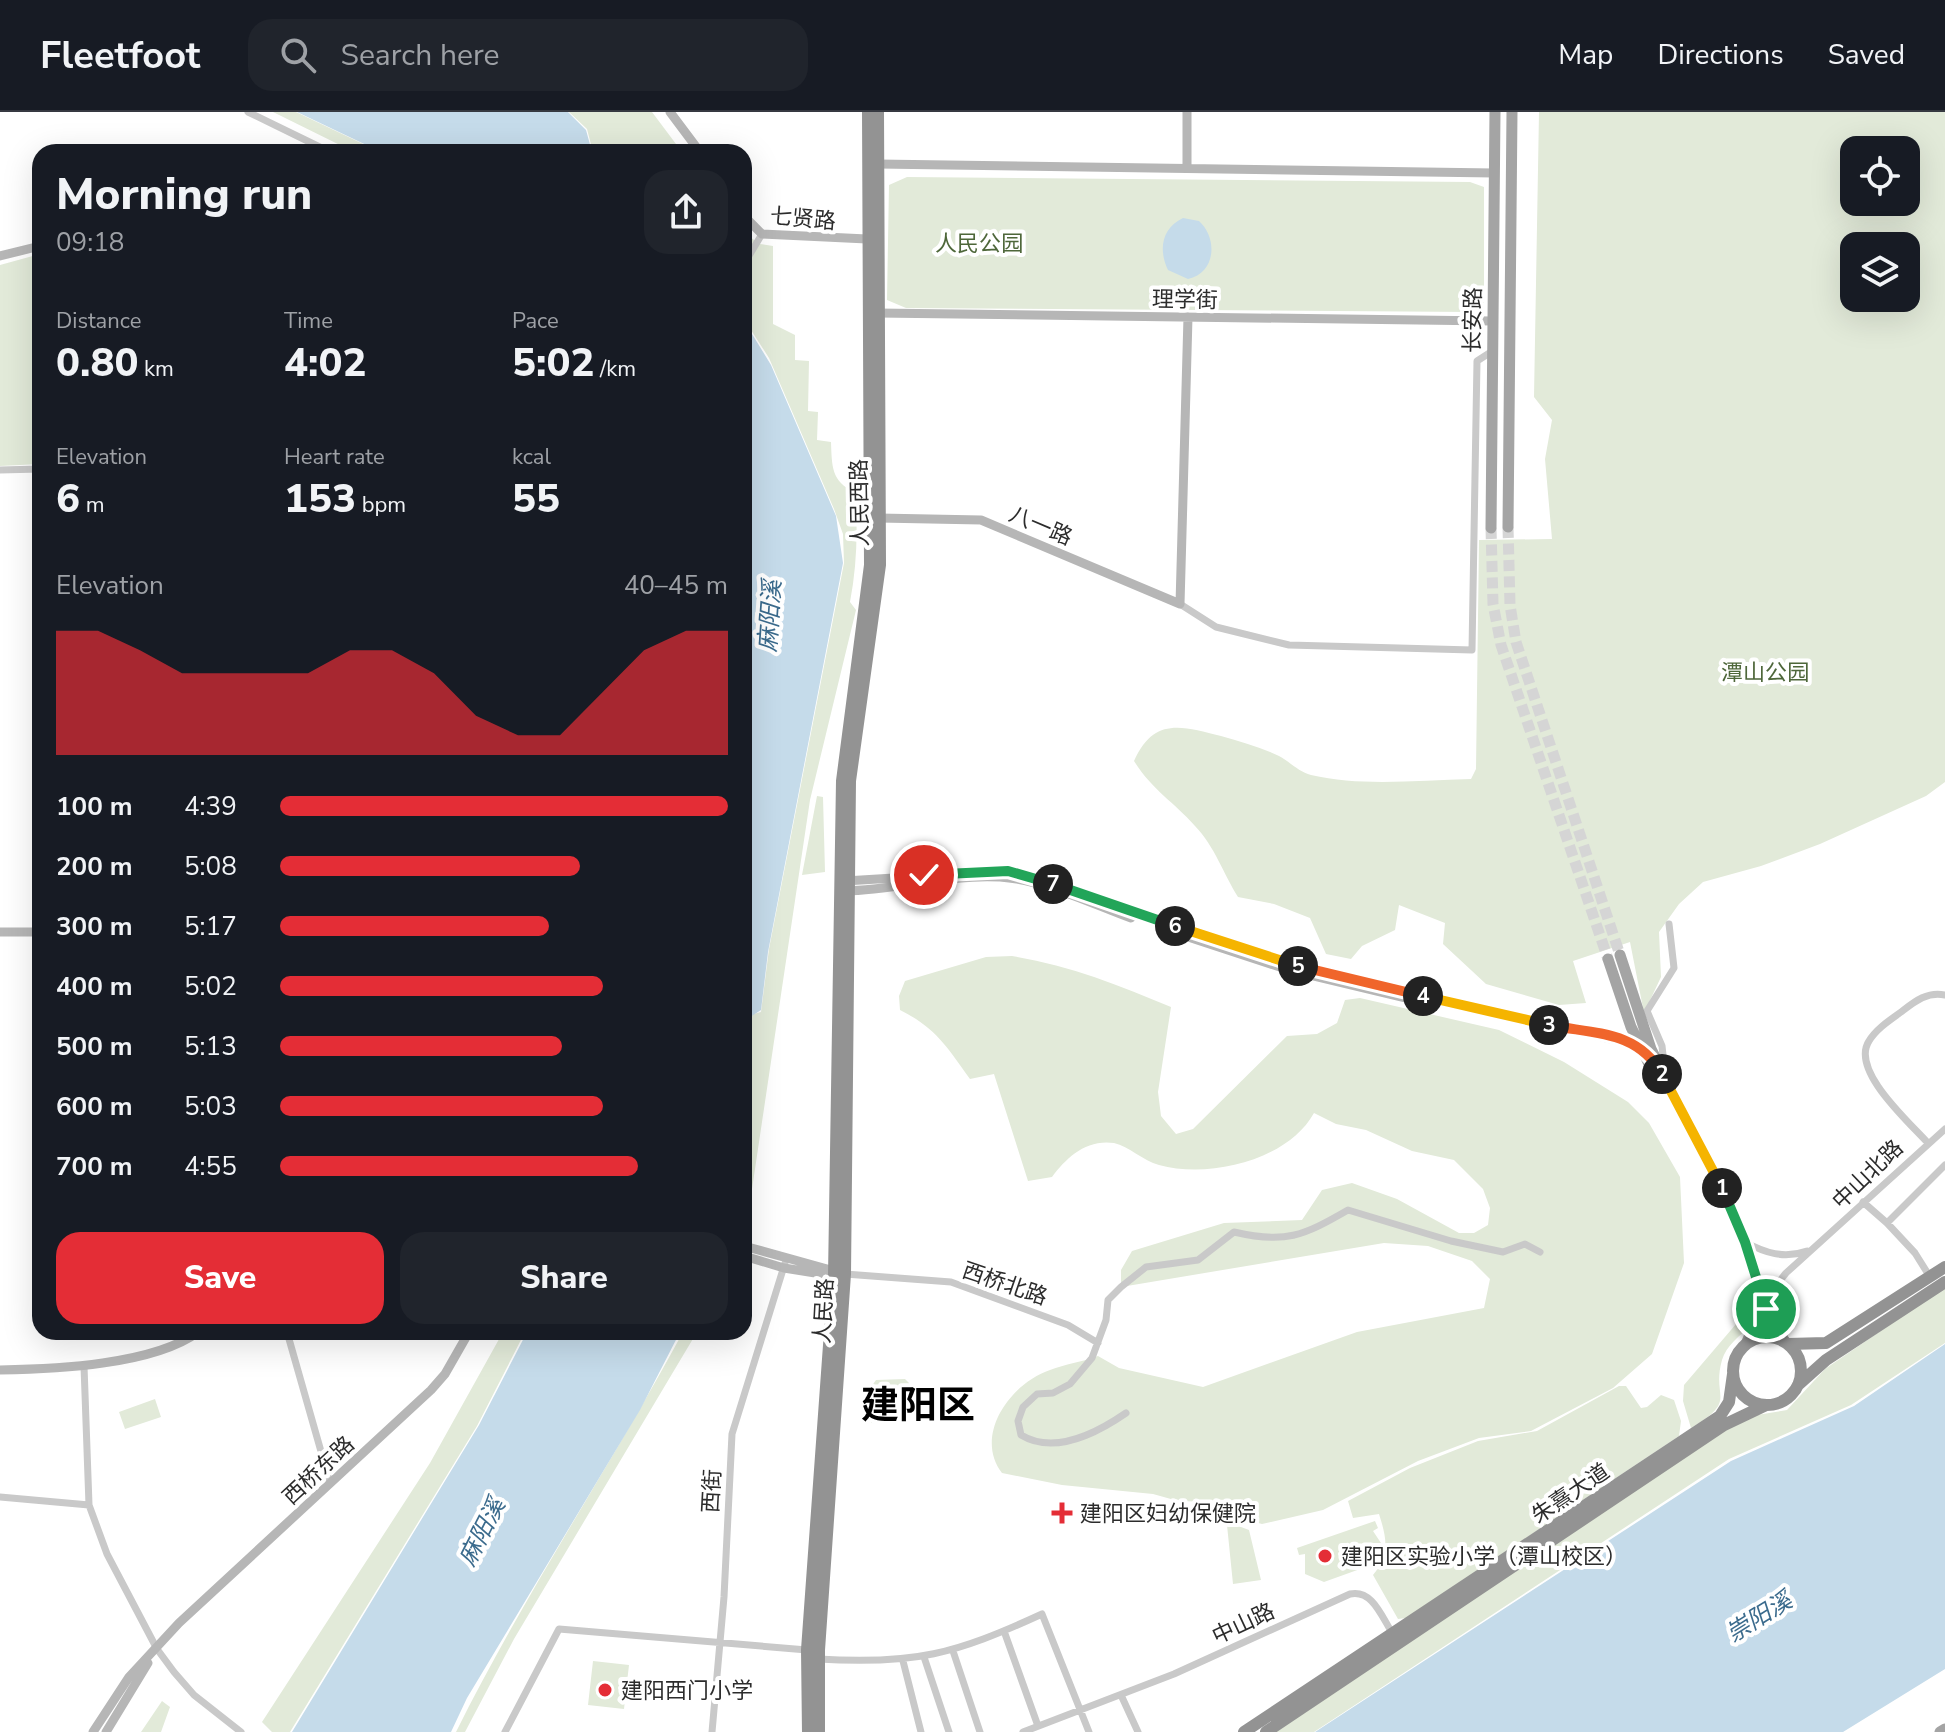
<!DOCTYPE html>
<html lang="en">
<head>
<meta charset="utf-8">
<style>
	:root { --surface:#171b24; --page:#20242c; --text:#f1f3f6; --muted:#9ea1a6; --line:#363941; --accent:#e42d36 }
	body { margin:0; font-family:"Nunito Sans","Noto Sans SC",sans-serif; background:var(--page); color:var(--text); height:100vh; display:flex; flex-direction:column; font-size:30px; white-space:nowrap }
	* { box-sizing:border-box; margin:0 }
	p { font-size:26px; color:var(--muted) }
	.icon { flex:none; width:44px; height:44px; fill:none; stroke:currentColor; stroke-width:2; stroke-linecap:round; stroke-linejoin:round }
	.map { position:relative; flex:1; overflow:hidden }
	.side { position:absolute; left:32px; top:32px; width:720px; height:1196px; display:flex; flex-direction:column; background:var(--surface); border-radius:24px; box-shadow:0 8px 32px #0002 }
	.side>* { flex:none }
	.controls { position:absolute; left:1840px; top:24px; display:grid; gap:16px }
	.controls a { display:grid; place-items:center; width:80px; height:80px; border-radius:16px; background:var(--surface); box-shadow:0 8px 32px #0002; font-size:40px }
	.pin { position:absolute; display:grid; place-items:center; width:68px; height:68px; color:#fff; margin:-34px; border:4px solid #fff; border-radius:50%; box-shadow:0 2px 8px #0007 }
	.km { position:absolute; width:40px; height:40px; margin:-20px; border-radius:50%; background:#222; color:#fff; font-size:22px; line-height:40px; text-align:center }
	.round { display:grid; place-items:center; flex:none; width:84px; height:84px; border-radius:24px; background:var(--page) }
	.head { display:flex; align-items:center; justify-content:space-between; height:136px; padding:0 24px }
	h1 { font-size:44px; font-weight:800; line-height:60px }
	.metrics { display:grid; grid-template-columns:repeat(3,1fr); gap:12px; height:136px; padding:8px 24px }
	.metrics div { display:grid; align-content:center }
	.metrics b { font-size:40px; font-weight:800 }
	.metrics small { font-size:22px; font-weight:400 }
	.metrics p { font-size:22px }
	.chart { height:224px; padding:16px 24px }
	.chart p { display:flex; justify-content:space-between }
	.chart svg { width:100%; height:144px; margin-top:8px; fill:var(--accent); opacity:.7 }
	.action { display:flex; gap:16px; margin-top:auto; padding:16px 24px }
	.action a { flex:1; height:92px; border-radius:24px; background:var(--accent); color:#fff; font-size:32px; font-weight:800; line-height:92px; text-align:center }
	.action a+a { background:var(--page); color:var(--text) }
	ul { padding:0 24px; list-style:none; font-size:26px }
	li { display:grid; grid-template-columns:128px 96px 1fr; align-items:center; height:60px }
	li i { height:20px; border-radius:10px; background:var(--accent) }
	header { display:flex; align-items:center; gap:48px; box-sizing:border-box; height:112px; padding:0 40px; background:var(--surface); border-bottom:2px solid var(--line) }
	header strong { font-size:38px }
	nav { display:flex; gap:44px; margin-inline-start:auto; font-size:28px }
	.search { width:560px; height:72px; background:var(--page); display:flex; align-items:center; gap:20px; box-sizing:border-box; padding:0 28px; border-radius:24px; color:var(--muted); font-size:30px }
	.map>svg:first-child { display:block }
</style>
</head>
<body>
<header>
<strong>Fleetfoot</strong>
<div class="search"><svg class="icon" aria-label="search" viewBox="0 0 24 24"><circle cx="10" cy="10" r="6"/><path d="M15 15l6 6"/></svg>Search here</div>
<nav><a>Map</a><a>Directions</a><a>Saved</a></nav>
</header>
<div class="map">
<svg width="1945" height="1620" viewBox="0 0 1945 1620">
	<rect width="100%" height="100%" fill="#fff"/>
	<path fill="#e2ead9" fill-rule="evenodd" d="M273,0h23l84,40h-26z
		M569,0h83l30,40h-89l-6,-23z
		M1539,0h406v670l-19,14 -106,48 -59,22 -58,16 -24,22 -20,28 2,45 -17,36 -14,-71 -57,19 13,42 -27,2 -73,-21 -43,-40 2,-21 -46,-18 -4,25 -33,16 -11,13 -25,-5 -16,-36 -36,-14 -36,-7c-15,-24 -23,-50 -43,-71 -22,-25 -42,-35 -61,-65 20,-44 47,-35 87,-25 20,6 40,11 58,20 11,6 20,16 32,19 51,12 108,5 160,4l5,-10 3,-229 73,-1 -7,-80 7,-39 -18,-23zM1854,38h52v52h-52zM1854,134h52v52h-52z
		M907,65l563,5 14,5v120l-14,5 -564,-4 -19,-8 2,-115z
		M744,121l16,11 13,2v78l22,11v25l14,1 -1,50 10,1 -1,28 14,2c1,24 0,40 24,50 3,37 2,74 -5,110l6,8 -46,190 -65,436 -1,-212 6,-9 11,-3 8,-63 75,-386 -1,-29 -9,-25 -65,-151 -25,-39z
		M40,142v210l-40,2v-201z
		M817,684l6,1 2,75 -23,3z
		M1012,844c56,9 107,29 159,51l-13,85 3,24 15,18 17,-5 94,-93 30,-2 20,-11 8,-23 15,-2 139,32 65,32 64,40 21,21 31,54 4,86 -32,91 -39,34 -82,43 -52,7 -61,23 -95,49 -61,14 -26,-7 -11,2 -11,-17 -36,-1 -25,-7 -91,-9 -60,-12c-29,-38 9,-90 48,-103 15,-6 32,-8 48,-14l21,12 84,19 154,-55 127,-24 6,-29 -18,-18 -44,-15 -44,-3 -263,44v-17l11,-19 92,-28 78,-3 20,-30 30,-7 45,16 62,34h15l14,-8 2,-17 -7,-19 -29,-29 -42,-9 -46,-21 -30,-6 -22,-11c-26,47 -104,66 -155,52 -16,-4 -30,-19 -45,-22 -28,-4 -48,15 -62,34l-24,4 -34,-107 -24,5c-23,-32 -34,-51 -70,-69l-1,-14 6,-15 81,-24z
		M1945,1175v56l-94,62 -122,54 -415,273h-40l457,-306 26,-11 30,-5 38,-41z
		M1748,1198l4,1 -1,15c-11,9 -25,20 -29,34 -11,39 17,39 -31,68l-8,-27 1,-16z
		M503,1220h22l-48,94 -187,306h-18l-10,-10 168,-259z
		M683,1220h14l-183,307 -49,93h-9c68,-137 154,-265 227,-400z
		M905,1267l4,4v38l-3,3 -35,-1v-36l5,-7z
		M1619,1274h7l15,22 6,-1 14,-12 13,5 7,21 -2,15 -273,182 -8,1 -25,-44c17,-21 14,-36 6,-61l-26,4 -5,-17 62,-33 68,-27 59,-10z
		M155,1287l6,18 -36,12 -6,-17z
		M1375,1409l3,7 -5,3 10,15 -9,18 -50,18 -19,-8v-20l-6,1 -2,-7z
		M1233,1412l16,6 12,50 -28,4 -6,-59z
		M593,1549l36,4 -5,44 -36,-4z
		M162,1589l8,6 -9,25h-20z"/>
	<path fill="#c5dbea" d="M297,0h271l18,18 6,22h-211z
		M1183,106l16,3c19,17 17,52 -11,58l-20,-9c-10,-21 -6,-42 15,-52z
		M744,209l27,44 65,151 7,47 -75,389 -7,58 -17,11z
		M527,1220h153l-40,78 -173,288 -16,34h-159l187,-307z
		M1945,1232v325l-102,63h-528l416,-271 123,-55z"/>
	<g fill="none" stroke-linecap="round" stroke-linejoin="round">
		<path stroke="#d5d5d5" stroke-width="11" stroke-dasharray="11 5.5" stroke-linecap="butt" d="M1508,415l2,78 6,37 104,313
			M1491,416l2,76 8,41 107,314"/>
		<path stroke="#c9c9c9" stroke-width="7" d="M248,0l82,40
			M744,152l18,-30
			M0,358l40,-1
			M1180,492l36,23 73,18 183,5 5,-289 14,-9
			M1665,961l-3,-27 -15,-35 27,-43 -5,-44
			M1927,1030c-18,-20 -77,-72 -58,-101 7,-12 21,-21 32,-29 13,-10 26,-21 44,-17
			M1863,1090l24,21 58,-58
			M1887,1111l28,30 15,24
			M1745,1130c20,11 39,17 62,9
			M845,1162l106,8 117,43 30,18
			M1767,1194l4,-14 15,-19 159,-144
			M287,1220l43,151
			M84,1254l5,139 18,49 50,95 17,23 20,23 47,37
			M1126,1301c-29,20 -72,42 -105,22l-3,-14 5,-14 14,-13 16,-1 17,-9 22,-26 14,-38 2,-20 13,-13 25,-20 52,-7 36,-28c51,12 69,4 114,-22l103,31 52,11 22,-8 15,8
			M0,1385l89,8
			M1004,1519l34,95
			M953,1539l27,81
			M924,1545l25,75
			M818,1547c97,6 137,-5 224,-45l47,118
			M903,1549l18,71
			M1121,1583l17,37
			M505,1620l54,-103 248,21
			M712,1620l12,-135 8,-163 53,-171
			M1023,1620l151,-58 176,-80c23,-5 32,24 43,40"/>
		<path stroke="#b6b6b6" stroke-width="9" d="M670,0l30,40
			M878,52l616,9
			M1187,56v-56
			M744,104l18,18 105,5
			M0,144l40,-10
			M877,201l615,8
			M879,406l102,2 199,84 8,-287
			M845,769l163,-10 275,91 358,84
			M845,779c52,-1 104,-17 155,-14 44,3 90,26 131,41
			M0,820h40
			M1176,821l113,37 138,33
			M744,1134l94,26
			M744,1144l40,12 50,8
			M0,1258c55,-1 153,-5 198,-38
			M93,1620l36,-55 50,-54 252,-233 14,-16 24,-42
			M106,1620l42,-69"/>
		<path stroke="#a4a4a4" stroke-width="11" d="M1508,415l4,-415
			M1491,416l4,-416
			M1620,843l31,94 81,161 34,99 19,33
			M1608,847l23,68 23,47
			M1746,1232l12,-27v-22
			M1940,1620l5,-3"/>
		<path stroke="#939393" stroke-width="12" d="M1733 1259a34 34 0 1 1 68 0a34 34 0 1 1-68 0Z
			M1788,1232l38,-1 119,-76
			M1798,1273l28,-25 119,-78
			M808,1620l-1,-82 27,-374 8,-495 28,-216 -2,-453
			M819,1620v-82l26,-376 5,-493 30,-216 -2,-453
			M1244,1620l476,-316 9,-14 4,-28
			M1266,1620l458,-307 42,-20"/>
	</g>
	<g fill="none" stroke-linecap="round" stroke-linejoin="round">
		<defs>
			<path id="split-1" d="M1722,1076l23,54 21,67"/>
			<path id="split-2" d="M1662,962l60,114"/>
			<path id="split-3" d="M1549,913c45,9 88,5 113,49"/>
			<path id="split-4" d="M1423,884l126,29"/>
			<path id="split-5" d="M1298,854l125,30"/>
			<path id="split-6" d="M1175,814l123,40"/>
			<path id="split-7" d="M1053,772l122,42"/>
			<path id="split-8" d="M924,763l84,-4 45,13"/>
		</defs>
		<use href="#split-1" stroke="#fff" stroke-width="16"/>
		<use href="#split-2" stroke="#fff" stroke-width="16"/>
		<use href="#split-3" stroke="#fff" stroke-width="16"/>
		<use href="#split-4" stroke="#fff" stroke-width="16"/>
		<use href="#split-5" stroke="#fff" stroke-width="16"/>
		<use href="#split-6" stroke="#fff" stroke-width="16"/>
		<use href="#split-7" stroke="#fff" stroke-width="16"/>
		<use href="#split-8" stroke="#fff" stroke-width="16"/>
		<use href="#split-1" stroke="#22a559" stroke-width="10"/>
		<use href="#split-2" stroke="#f5b400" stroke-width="10"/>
		<use href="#split-3" stroke="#f0652b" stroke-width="10"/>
		<use href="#split-4" stroke="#f5b400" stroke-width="10"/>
		<use href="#split-5" stroke="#f0652b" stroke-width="10"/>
		<use href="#split-6" stroke="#f5b400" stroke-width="10"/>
		<use href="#split-7" stroke="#22a559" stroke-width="10"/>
		<use href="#split-8" stroke="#22a559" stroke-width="10"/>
	</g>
	<g fill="#e42d36" stroke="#fff" stroke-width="3">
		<path d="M1058 1389h8v8h8v8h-8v8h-8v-8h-8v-8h8z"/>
		<circle cx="1325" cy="1444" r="8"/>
		<circle cx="605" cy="1578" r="8"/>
	</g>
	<g text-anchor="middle" stroke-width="8" stroke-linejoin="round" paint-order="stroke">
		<g font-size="22" fill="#2c2c2c" stroke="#fff">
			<text transform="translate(803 106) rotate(5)" y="8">七贤路</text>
			<text transform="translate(1185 187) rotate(1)" y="8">理学街</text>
			<text transform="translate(1472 208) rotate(-89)" y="8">长安路</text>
			<text transform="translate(859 391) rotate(-91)" y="8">人民西路</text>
			<text transform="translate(1041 413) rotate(23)" y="8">八一路</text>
			<text transform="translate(1867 1062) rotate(-44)" y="8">中山北路</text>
			<text transform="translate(1005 1171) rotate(19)" y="8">西桥北路</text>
			<text transform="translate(823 1199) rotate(-87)" y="8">人民路</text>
			<text transform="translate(318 1358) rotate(-43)" y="8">西桥东路</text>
			<text transform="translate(711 1379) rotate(-87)" y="8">西街</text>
			<text transform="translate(1570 1381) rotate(-34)" y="8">朱熹大道</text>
			<text transform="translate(1243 1511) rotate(-25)" y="8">中山路</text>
		</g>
		<g font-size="22" fill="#4e673a" stroke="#fff">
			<text x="979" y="139">人民公园</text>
			<text x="1765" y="568">潭山公园</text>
		</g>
		<g font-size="22" fill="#2c2c2c" stroke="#fff" text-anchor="start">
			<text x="1080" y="1409">建阳区妇幼保健院</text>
			<text x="1341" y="1452">建阳区实验小学（潭山校区）</text>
			<text x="621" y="1586">建阳西门小学</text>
		</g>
		<g font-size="24" font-style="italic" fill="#3b6b8d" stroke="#fff">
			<text transform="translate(770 504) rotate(-86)" y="8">麻阳溪</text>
			<text transform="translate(482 1420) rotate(-63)" y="8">麻阳溪</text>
			<text transform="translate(1759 1505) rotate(-32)" y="8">崇阳溪</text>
		</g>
		<g font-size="38" font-weight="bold" fill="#000" stroke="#fff">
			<text x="918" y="1306">建阳区</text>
		</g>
	</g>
</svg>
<div class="controls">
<a><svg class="icon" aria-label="locate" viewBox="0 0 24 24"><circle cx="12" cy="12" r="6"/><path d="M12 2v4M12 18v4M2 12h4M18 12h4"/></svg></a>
<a><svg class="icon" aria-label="layers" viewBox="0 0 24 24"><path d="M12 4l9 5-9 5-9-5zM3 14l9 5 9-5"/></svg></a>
</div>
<div class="pin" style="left:1766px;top:1197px;background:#1e9e55"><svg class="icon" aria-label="arrive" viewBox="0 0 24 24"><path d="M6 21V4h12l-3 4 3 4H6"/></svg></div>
<div class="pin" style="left:924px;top:763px;background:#d93025"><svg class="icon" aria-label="check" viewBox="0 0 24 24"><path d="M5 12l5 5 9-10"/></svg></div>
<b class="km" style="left:1722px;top:1076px">1</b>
<b class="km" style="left:1662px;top:962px">2</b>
<b class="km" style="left:1549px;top:913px">3</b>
<b class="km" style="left:1423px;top:884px">4</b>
<b class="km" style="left:1298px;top:854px">5</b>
<b class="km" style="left:1175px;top:814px">6</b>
<b class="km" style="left:1053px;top:772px">7</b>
<section class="side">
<div class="head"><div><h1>Morning run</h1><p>09:18</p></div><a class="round"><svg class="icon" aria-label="share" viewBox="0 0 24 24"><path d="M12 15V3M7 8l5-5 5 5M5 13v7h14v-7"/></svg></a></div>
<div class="metrics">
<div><p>Distance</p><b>0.80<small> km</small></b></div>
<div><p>Time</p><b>4:02</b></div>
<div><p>Pace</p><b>5:02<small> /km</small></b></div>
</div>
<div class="metrics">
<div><p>Elevation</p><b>6<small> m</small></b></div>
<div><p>Heart rate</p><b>153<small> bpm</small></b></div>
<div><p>kcal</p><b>55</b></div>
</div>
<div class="chart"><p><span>Elevation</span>40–45 m</p>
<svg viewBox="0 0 160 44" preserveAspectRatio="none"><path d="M0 44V6L10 6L20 12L30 19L40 19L50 19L60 19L70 12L80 12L90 19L100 32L110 38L120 38L130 25L140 12L150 6L160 6V44z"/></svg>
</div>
<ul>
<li><b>100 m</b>4:39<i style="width:100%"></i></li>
<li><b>200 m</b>5:08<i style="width:67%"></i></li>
<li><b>300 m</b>5:17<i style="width:60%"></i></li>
<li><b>400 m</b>5:02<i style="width:72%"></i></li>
<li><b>500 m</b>5:13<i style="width:63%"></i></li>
<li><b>600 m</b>5:03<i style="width:72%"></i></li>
<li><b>700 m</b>4:55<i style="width:80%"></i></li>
</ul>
<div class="action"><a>Save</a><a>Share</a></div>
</section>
</div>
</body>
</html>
